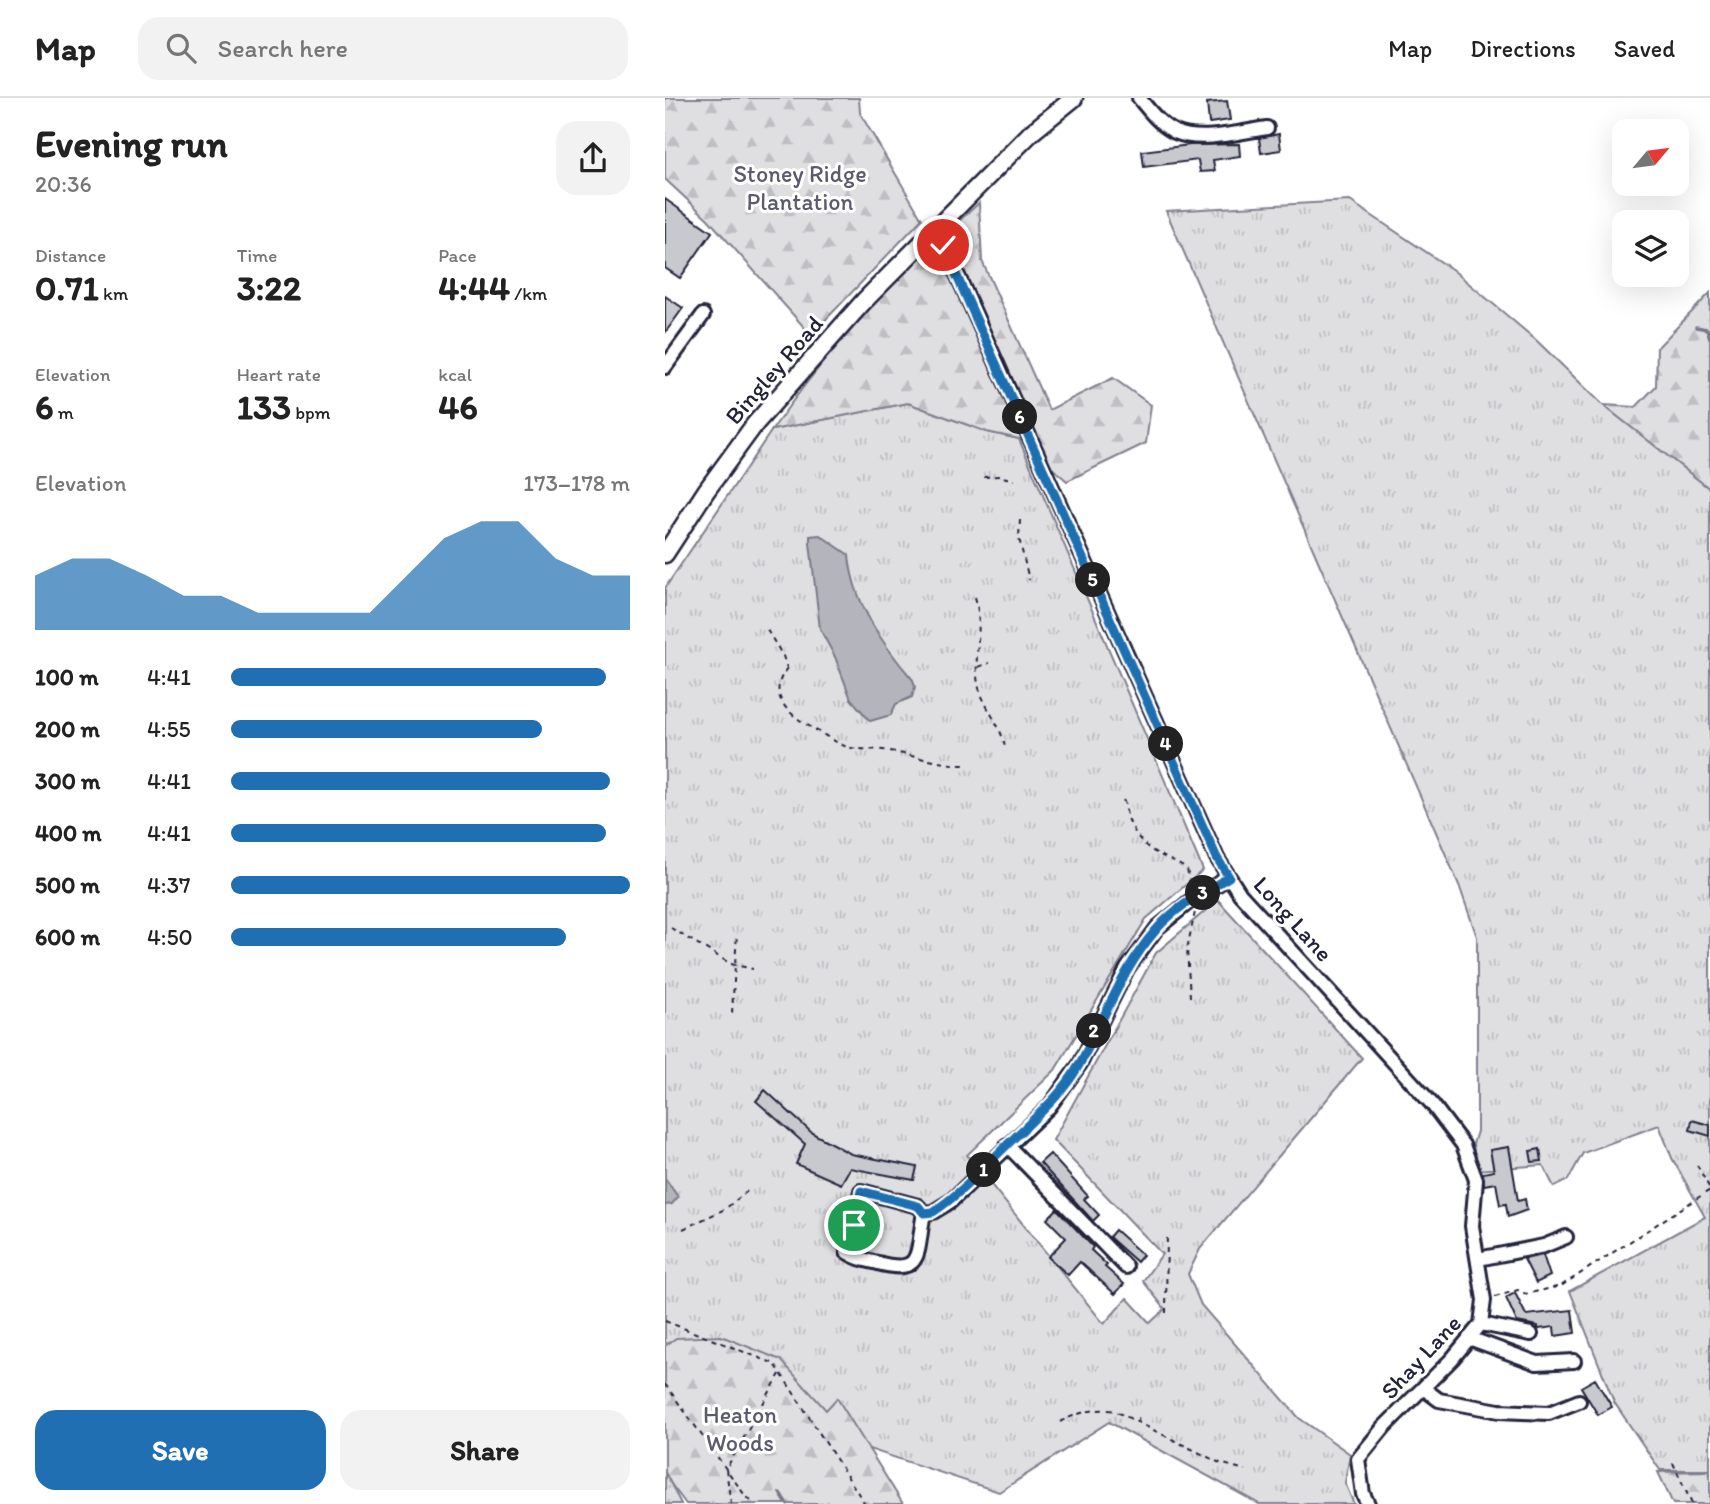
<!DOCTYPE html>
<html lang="en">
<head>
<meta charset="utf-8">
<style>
	:root { --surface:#fff; --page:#f2f2f2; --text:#222; --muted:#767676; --line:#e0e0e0; --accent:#1f6fb2 }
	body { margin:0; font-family:Itim,sans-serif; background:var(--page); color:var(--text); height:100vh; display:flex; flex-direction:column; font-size:26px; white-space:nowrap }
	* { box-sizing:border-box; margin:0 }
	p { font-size:23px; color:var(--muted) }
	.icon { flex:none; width:38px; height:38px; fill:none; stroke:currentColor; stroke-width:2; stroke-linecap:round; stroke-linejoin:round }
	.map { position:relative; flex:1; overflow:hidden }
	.sheet { display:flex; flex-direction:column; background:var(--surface); width:665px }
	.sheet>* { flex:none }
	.needle { width:46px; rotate:61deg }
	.tools { position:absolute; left:947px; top:21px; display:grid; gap:14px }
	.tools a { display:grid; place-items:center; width:77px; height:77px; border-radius:14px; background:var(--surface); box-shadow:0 7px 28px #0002; font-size:35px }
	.pin { position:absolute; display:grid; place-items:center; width:60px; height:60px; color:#fff; margin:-30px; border:4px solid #fff; border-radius:50%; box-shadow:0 2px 7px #0007 }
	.km { position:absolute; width:35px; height:35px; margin:-18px; border-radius:50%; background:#222; color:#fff; font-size:19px; line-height:35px; text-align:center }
	.round { display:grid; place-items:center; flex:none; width:74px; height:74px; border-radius:21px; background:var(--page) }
	.headline { display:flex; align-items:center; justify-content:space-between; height:119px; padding:0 35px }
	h1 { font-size:38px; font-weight:700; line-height:52px }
	.metrics { display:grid; grid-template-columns:repeat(3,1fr); gap:10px; height:119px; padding:7px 35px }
	.metrics div { display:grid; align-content:center }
	.metrics b { font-size:35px; font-weight:700 }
	.metrics small { font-size:19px; font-weight:400 }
	.metrics p { font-size:19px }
	.chart { height:196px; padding:14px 35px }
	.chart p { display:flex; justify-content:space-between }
	.chart svg { width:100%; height:126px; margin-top:7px; fill:var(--accent); opacity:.7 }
	.action { display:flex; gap:14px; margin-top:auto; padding:14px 35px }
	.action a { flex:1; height:80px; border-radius:21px; background:var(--accent); color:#fff; font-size:28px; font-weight:700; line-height:80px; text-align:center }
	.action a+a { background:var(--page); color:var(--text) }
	ul { padding:0 35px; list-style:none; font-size:23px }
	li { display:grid; grid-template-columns:112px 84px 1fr; align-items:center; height:52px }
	li i { height:18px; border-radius:9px; background:var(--accent) }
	header { display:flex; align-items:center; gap:42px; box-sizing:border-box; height:98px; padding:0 35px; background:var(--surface); border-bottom:2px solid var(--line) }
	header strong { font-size:33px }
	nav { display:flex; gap:38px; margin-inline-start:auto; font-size:24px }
	.search { width:490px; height:63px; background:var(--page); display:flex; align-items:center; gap:18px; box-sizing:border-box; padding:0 24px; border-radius:21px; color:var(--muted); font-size:26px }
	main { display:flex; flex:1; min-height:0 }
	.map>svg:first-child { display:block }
</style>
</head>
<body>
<header>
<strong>Map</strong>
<div class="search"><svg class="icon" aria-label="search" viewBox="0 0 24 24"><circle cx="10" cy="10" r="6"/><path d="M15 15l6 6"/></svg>Search here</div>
<nav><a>Map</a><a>Directions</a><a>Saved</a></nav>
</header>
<main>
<section class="sheet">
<div class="headline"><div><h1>Evening run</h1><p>20:36</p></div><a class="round"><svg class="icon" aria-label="share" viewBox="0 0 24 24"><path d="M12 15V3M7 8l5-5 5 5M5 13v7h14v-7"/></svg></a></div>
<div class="metrics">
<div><p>Distance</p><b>0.71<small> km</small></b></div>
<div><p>Time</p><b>3:22</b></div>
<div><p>Pace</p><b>4:44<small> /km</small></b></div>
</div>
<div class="metrics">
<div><p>Elevation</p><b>6<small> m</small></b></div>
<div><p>Heart rate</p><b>133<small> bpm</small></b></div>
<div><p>kcal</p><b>46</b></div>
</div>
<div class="chart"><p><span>Elevation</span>173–178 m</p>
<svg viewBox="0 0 160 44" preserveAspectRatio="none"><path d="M0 44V25L10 19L20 19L30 25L40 32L50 32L60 38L70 38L80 38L90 38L100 25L110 12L120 6L130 6L140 19L150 25L160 25V44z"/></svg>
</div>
<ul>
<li><b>100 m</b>4:41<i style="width:94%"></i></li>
<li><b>200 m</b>4:55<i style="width:78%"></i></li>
<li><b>300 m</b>4:41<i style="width:95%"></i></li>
<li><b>400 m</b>4:41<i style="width:94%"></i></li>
<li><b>500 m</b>4:37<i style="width:100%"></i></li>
<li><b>600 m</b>4:50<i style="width:84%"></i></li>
</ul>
<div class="action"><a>Save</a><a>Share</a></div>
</section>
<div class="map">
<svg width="1045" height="1406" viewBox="0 0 1045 1406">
	<defs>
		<pattern id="grass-tufts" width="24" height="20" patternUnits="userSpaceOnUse" patternTransform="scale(1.75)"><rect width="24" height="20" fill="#dfdfe2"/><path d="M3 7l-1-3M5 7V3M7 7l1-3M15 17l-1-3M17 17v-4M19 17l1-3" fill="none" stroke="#bfbfc3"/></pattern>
		<pattern id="forest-firs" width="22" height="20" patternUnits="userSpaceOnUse" patternTransform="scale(1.75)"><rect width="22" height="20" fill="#dfdfe2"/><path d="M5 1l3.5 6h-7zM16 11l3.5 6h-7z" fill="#bfbfc3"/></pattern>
		<pattern id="park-dots" width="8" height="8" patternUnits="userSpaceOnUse" patternTransform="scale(1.75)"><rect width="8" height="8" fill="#dfdfe2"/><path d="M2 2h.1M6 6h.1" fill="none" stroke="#bfbfc3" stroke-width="1.8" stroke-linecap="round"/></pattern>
	</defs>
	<rect width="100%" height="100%" fill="#fff"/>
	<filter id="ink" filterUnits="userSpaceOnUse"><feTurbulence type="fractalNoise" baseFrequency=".0143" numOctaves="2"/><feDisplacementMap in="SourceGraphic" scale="14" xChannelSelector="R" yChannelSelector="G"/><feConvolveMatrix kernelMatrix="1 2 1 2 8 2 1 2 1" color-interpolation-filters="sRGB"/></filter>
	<g filter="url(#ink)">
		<path fill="url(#grass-tufts)" stroke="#80808e" stroke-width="2" d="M685,103l103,69 83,70 67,65 107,84v981h-50l-46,-68 -44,-111 135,-74 -33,-59 -13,-33 -76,28 -15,27 -14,7 -11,-22 -67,5 -3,-26 4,-13v-194l-18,-52 -293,-674z
			M243,305l79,29 32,7 184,431 -57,49 -91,151 -88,85 137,169 23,-26 23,25 15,-14 -22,-28 19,-27 -109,-114 103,-187 62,-53 144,158 -162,191 -12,25 13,31 98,113 51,36 -5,29 9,21h-95l-150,-82 -110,70 -260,-86 -74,-64v-754l107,-158z"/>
		<path fill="url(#forest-firs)" stroke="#80808e" stroke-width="2" d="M0,0h194l1,15 62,106 -111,116 -103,-116 -43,-40z
			M314,105l3,58 67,149 64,-32 38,27 -5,38 -79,38 -48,-42 -32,-7 -79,-29 -136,27c58,-84 130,-160 207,-227z
			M1045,195v196l-107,-84 33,2 20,-21 1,-38z
			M56,1238l60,24 45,50 11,-12 66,106h-217l-21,-28v-130l11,-8z
			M1045,1373v33h-37l-15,-32z"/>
		<path fill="url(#park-dots)" stroke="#80808e" stroke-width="2" d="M0,1374l16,32h-16z"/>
		<path fill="#b4b4bc" stroke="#7a7a88" stroke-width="2" d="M155,437l29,20c4,48 34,90 64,125l2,7 -3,10 -16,7 -5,11 -21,6 -19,-22 -16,-42 -15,-28 -10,-86v-7z
			M0,1080l13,19 -6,7 -7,1z"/>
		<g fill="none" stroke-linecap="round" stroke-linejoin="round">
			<path stroke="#7a7a88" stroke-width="3.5" d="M1031,229l11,2 3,9
				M115,1395l7,11"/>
		</g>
		<path fill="#c8c8cf" stroke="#22223b" stroke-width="2" d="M562,3l3,19 -21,3 -2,-20z
			M614,36l2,16 -20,3 -2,-15z
			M574,46l1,12 -27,4 2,11 -15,1 -2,-12 -54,7 -2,-16 48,-6z
			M0,101l47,33 -32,46 -15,-10z
			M0,198l18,12 -18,25z
			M100,992l47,43 39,21 66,13 -3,13 -64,-12 -9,16 -45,-20 9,-20 -49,-43z
			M1027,1022l18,5v11l-20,-6z
			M844,1049l9,54 7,-2 2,11 -19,7 -2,-13 -6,1 -4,-22 -12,2 -1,-12 11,-2 -4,-21z
			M875,1051l2,12 -10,1 -2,-11z
			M385,1056l38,42 -4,3 15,16 -6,6 -53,-58z
			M392,1111l36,38 -2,3 16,15 -2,2 19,17 -9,10 -35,-32 -12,13 -20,-18 18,-19 -19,-19z
			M450,1132l28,25 -6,7 -28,-25z
			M878,1157l7,21 -14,7 -12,-24z
			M850,1195l11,22 46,-5 3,23 -20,3 -1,-9 -16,2v-3l-21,-4 -11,-24z
			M930,1281l17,28 -14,8 -17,-28z"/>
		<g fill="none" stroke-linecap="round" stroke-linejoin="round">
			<defs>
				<path id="minor" d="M474,0c10,12 21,27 36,34 25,11 66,0 92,-4
					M268,130l20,37 264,593 23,36 192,210 31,41 13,35 -4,46 12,74 -3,24 -29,35 -68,68 -26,32 5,35 5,10
					M0,269l38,-52
					M342,1047l119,122
					M196,1093l57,15 6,7c-8,38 1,63 -46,50 -12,-3 -21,-4 -31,-11z
					M259,1115l9,-1 18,-11 98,-94 31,-43 47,-95 30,-41 32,-26 40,-25
					M813,1161l66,-13 22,-9
					M816,1226l50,10
					M804,1240l68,25 37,-2
					M758,1290l16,12 60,11 50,2 30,-12"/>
				<path id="major" d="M0,456l41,-63 49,-67 109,-123 168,-169 42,-34"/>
			</defs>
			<use href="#minor" stroke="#22223b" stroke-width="18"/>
			<use href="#major" stroke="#22223b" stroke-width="21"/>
			<path stroke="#22223b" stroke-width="2" stroke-dasharray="5 5" stroke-linecap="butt" d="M319,379l15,-1 15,4
				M355,422l-1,18 10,42
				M310,499c9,30 -2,58 3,87 5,23 24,41 27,64
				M102,532l16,26 6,18
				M313,569l11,-4
				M122,570c-22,29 3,47 27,61 11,6 22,14 33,18 14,4 30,1 43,4 24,5 49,13 74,14
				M458,702c4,7 2,14 6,21 16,34 30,31 58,48l3,16
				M6,830l60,36 22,5
				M525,899l-3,-48 8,-37
				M67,915l5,-80
				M1032,1067l13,24
				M18,1131l42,-20 25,-20
				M830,1199l23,-7 8,4 35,-8 149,-96
				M501,1215l1,-80
				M0,1223l110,43 90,140
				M0,1286l79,110 10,10
				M395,1324c17,-9 35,-15 55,-11l105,52 25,7
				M472,1324l3,-8
				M1008,1365l19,41
				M66,1406l-5,-35 54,-95"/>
			<use href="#minor" stroke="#fff" stroke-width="12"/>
			<use href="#major" stroke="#fff" stroke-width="16"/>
		</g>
	</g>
	<g fill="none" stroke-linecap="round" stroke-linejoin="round" filter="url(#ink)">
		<defs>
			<path id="route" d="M189,1127l7,-34 57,15 6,7 9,-1c29,-19 50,-44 75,-68 26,-26 53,-47 71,-79 26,-46 42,-95 77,-135 19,-23 48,-38 73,-53l-12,-19 -274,-613"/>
		</defs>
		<use href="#route" stroke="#fff" stroke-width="14"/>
		<use href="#route" stroke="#1f6fb2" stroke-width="9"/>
	</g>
	<g text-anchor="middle" stroke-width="6" stroke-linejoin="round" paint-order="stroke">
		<g font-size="24" fill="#5b5b6d" stroke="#fff">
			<text x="135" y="84">Stoney Ridge<tspan x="135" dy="28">Plantation</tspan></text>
			<text x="75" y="1325">Heaton<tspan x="75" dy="28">Woods</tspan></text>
		</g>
		<g font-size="24" fill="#22223b" stroke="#fff">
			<text transform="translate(109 272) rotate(-49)" y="8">Bingley Road</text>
			<text transform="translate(628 821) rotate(48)" y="8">Long Lane</text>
			<text transform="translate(756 1259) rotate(-47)" y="8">Shay Lane</text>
		</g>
	</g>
</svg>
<div class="tools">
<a><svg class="needle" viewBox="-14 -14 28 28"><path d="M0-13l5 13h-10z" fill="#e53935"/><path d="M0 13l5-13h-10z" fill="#767676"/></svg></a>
<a><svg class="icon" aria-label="layers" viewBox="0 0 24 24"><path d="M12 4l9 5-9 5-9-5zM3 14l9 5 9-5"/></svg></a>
</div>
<div class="pin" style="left:189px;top:1127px;background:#1e9e55"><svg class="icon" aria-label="arrive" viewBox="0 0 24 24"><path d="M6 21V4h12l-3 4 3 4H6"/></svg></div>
<div class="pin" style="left:278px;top:147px;background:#d93025"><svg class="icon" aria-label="check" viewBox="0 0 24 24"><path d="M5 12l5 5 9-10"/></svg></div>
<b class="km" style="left:319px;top:1072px">1</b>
<b class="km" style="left:429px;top:933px">2</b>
<b class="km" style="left:538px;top:795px">3</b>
<b class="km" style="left:501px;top:646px">4</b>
<b class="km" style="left:428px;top:482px">5</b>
<b class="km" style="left:355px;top:319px">6</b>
</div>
</main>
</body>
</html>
